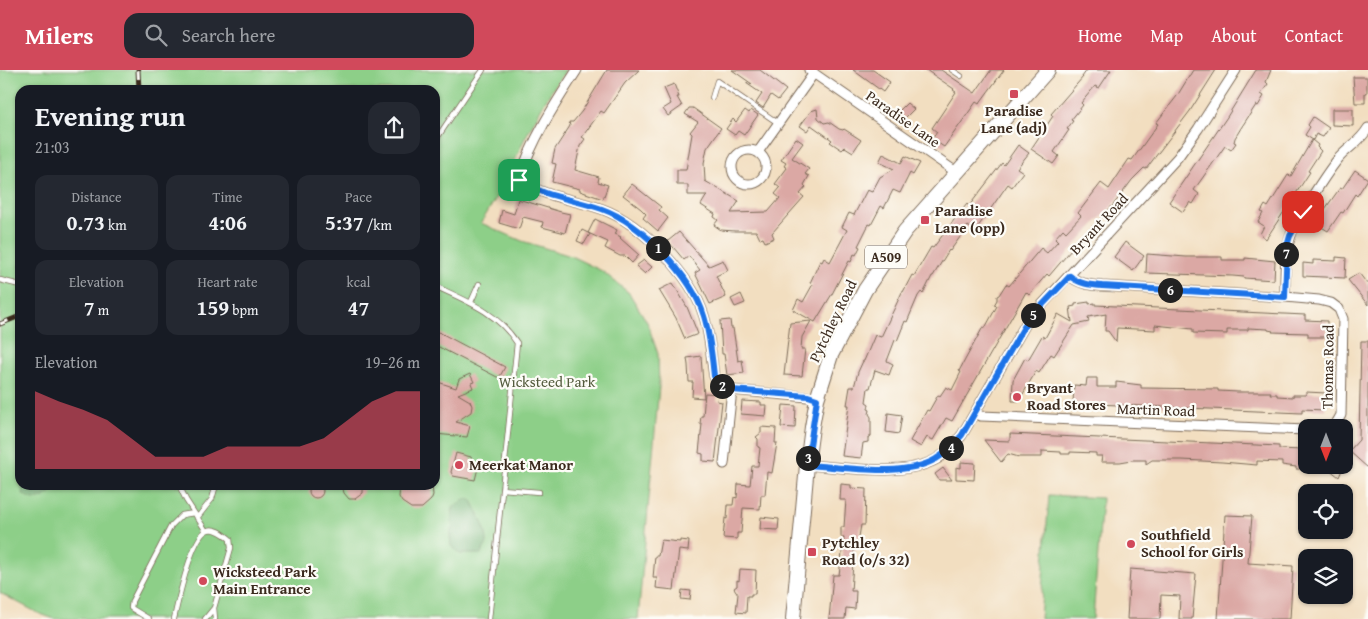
<!DOCTYPE html>
<html lang="en">
<head>
<meta charset="utf-8">
<style>
	:root { --surface:#171b24; --page:#242831; --text:#f1f3f6; --muted:#9ea1a6; --accent:#d1495b }
	body { margin:0; font-family:"Gentium Book Plus",serif; background:var(--page); color:var(--text); height:100vh; display:flex; flex-direction:column; font-size:19px; white-space:nowrap }
	* { box-sizing:border-box; margin:0 }
	p { font-size:16px; color:var(--muted) }
	.icon { flex:none; width:28px; height:28px; fill:none; stroke:currentColor; stroke-width:2; stroke-linecap:round; stroke-linejoin:round }
	.map { position:relative; flex:1; overflow:hidden }
	.panel { position:absolute; left:15px; top:15px; width:425px; height:405px; display:flex; flex-direction:column; background:var(--surface); border-radius:15px; box-shadow:0 1px 4px #0004 }
	.panel>* { flex:none }
	.needle { width:32px; rotate:180deg }
	.controls { position:absolute; left:1298px; top:349px; display:grid; gap:10px }
	.controls a { display:grid; place-items:center; width:55px; height:55px; border-radius:10px; background:var(--surface); box-shadow:0 1px 4px #0004; font-size:25px }
	.pin { position:absolute; display:grid; place-items:center; width:42px; height:42px; color:#fff; margin:-21px; border-radius:10px; box-shadow:0 2px 8px #0006 }
	.km { position:absolute; width:25px; height:25px; margin:-12px; border-radius:50%; background:#222; color:#fff; font-size:14px; line-height:25px; text-align:center }
	.round { display:grid; place-items:center; flex:none; width:52px; height:52px; border-radius:15px; background:var(--page) }
	.overview { display:flex; align-items:center; justify-content:space-between; height:85px; padding:0 20px }
	h1 { font-size:28px; font-weight:600; line-height:38px }
	.metrics { display:grid; grid-template-columns:repeat(3,1fr); gap:8px; height:85px; padding:5px 20px }
	.metrics div { display:grid; align-content:center; border-radius:12px; background:var(--page); text-align:center }
	.metrics b { font-size:21px; font-weight:600 }
	.metrics small { font-size:14px; font-weight:400 }
	.metrics p { font-size:14px }
	.chart { height:140px; padding:10px 20px }
	.chart p { display:flex; justify-content:space-between }
	.chart svg { width:100%; height:90px; margin-top:5px; fill:var(--accent); opacity:.7 }
	header { display:flex; align-items:center; gap:30px; box-sizing:border-box; height:70px; padding:0 25px; background:var(--accent); color:#fff }
	header strong { font-size:24px }
	nav { display:flex; gap:28px; margin-inline-start:auto; font-size:18px }
	.search { width:350px; height:45px; background:var(--page); display:flex; align-items:center; gap:12px; box-sizing:border-box; padding:0 18px; border-radius:15px; color:var(--muted); font-size:19px }
	.map>svg:first-child { display:block }
</style>
</head>
<body>
<header>
<strong>Milers</strong>
<div class="search"><svg class="icon" aria-label="search" viewBox="0 0 24 24"><circle cx="10" cy="10" r="6"/><path d="M15 15l6 6"/></svg>Search here</div>
<nav><a>Home</a><a>Map</a><a>About</a><a>Contact</a></nav>
</header>
<div class="map">
<svg width="1368" height="549" viewBox="0 0 1368 549">
	<rect width="100%" height="100%" fill="#fdfcf7"/>
	<filter id="ink" filterUnits="userSpaceOnUse"><feTurbulence type="fractalNoise" baseFrequency=".02" numOctaves="2"/><feDisplacementMap in="SourceGraphic" scale="10" xChannelSelector="R" yChannelSelector="G"/><feConvolveMatrix kernelMatrix="1 2 1 2 8 2 1 2 1" color-interpolation-filters="sRGB"/></filter>
	<filter id="wash" filterUnits="userSpaceOnUse"><feTurbulence type="fractalNoise" baseFrequency=".0096" numOctaves="4" result="noise"/><feDisplacementMap in="SourceGraphic" scale="20" xChannelSelector="R" yChannelSelector="G"/><feGaussianBlur stdDeviation="1.12" result="paint"/><feColorMatrix in="noise" values="0 0 0 0 0 0 0 0 0 0 0 0 0 0 0 0 0 1.4 0 .05"/><feComposite in="paint" operator="in"/></filter>
	<g filter="url(#wash)">
		<rect width="100%" height="100%" fill="#f2dec0"/>
		<path fill="#8dcf88" stroke="#647c53" fill-rule="evenodd" d="M0,0h566l-19,28 -22,40 -20,45 -24,40 41,18 49,15 31,15 27,22 18,29 11,32 1,33 -21,232h-584l-16,-6 -38,-20zM20,20h415v395h-415z
			M1049,425l53,3 -9,121h-53z"/>
		<path fill="#72b274" stroke="#566e49" d="M21,415h21l10,6c-12,9 -14,11 -28,4z
			M465,429h6c5,9 17,33 16,44 -1,3 -5,8 -6,11h-21l-9,-8 -1,-12 3,-8 -2,-4 2,-14z"/>
		<g id="blocks">
			<path fill="#dba8a4" d="M607,0h32l-14,13 -21,30 -3,-2 -19,26 3,2 -5,7 -5,24 24,7 -1,5 10,3 -5,14 -23,-8v-2l-28,-7 4,-18 -4,-1 3,-14 15,-23 -1,-4h4l9,-11z
				M732,0h28l26,20 -8,10 -7,-5 -8,13 -7,-5 6,-9 -16,-11 6,1z
				M853,0h20l17,12 -7,10z
				M926,0h15l34,23 16,-23h13l-25,34 -3,-2 -32,45 -12,-8 5,-7 -5,-4 24,-36 -3,-2 1,-1z
				M1087,0h24l-12,18 -4,-2 -14,17 2,2 -12,15 2,1 -6,8 2,1 -15,22 5,4 -6,8 -22,-15 22,-33 -2,-2 32,-37h-1z
				M1193,0h23l-26,41 -44,58 -2,-1 -12,12 -18,24 -37,39 -28,33 -2,-2 -18,21 -3,-3 -74,129 -6,-3 -13,22 -6,-3 -6,10 -11,-6 17,-31 2,1 9,-16 2,1 6,-9 6,3 9,-18 -2,-1 24,-44 2,1 12,-22 -3,-1 3,-5v-4l2,-1 7,-11 3,2 32,-38 6,5 11,-12 -3,-3 8,-9 3,3 15,-16 -3,-3 23,-30 8,6 20,-30 3,1 11,-15 15,-21 -2,-1 21,-27z
				M1256,0h15l-5,12 2,2 -7,10 3,2 -6,10 -2,-1 -15,23 -6,10 -1,4 2,1 -5,7 -6,-4 -31,44 5,4 -6,10 -3,-2 -7,10 -14,-10 58,-85z
				M1353,7h14v16h-2v10h-10z
				M674,14l5,13h-2l5,9 -14,10 -5,-7 8,-5 -7,-16z
				M907,33l7,6 -9,9 -7,-6z
				M689,38h4l28,20 -14,20 -3,15 1,18 34,20 -8,12 37,-1 12,-14 -5,-4 5,-6 -5,-4 12,-16 -3,-2 2,-3 -5,-3 15,-22 7,5 -11,15 17,11 -4,5 4,2 -5,9 2,2 -6,7 4,3 -32,36 2,5 -9,4 -2,-4 -3,1 -4,-8h-21l-14,-1 -7,-5 4,-5 -4,-3 1,-3 -14,-9 6,-10h-19v-10h-11v-15h9l6,-36 -2,-2 8,-10 -13,-8z
				M817,39l1,9 6,5 5,-1 10,7 4,1 1,-1 17,11 -8,12 -8,-5 -3,3 -12,-8 2,-2 -21,-15 -4,6 -7,-5 11,-15z
				M1332,39h21v17l-21,-1z
				M745,40l4,3 2,-3 7,5 -14,20 -6,-4 -3,4 -9,-6 7,-10 3,3z
				M1313,47l16,11 -6,9 -7,-3 -3,6 -8,-5 5,-8 -2,-2z
				M1312,70l6,5 -1,2 4,4 -13,20 2,1 -44,67 -6,-5 4,-8 -6,-4 5,-9 -2,-1 4,-7 3,2 20,-32 3,1z
				M1018,75l11,8 -12,15 6,4 -11,15 -4,-3 -33,47 -7,-5 -18,25 -1,-1 -16,26h-1l-9,18 -2,-2 -3,4 -11,26 -2,-1 -8,20 -2,-1 -8,21 6,3 -4,11 -14,-5 -5,18h-2l-2,14 3,2 -1,5 2,1 -1,4 2,3v19l-3,2v4l-5,1 -2,15 -19,-2 7,-51h-2l3,-18h4l4,-15 5,-11h1l11,-26 6,2 21,-45h1l9,-17 2,1 17,-29 2,1 21,-28 13,-16 2,2 33,-43 2,2z
				M883,84l18,9 4,-7 15,7 -7,12 -3,-2 -10,20 -7,-3 -9,18 -3,-2 -10,19 -2,-1 -11,22 2,1 -4,8 -2,-1 -3,8 -2,-1 -17,33 -17,28 -22,-12 5,-11 5,3 10,-18 -3,-1 10,-22 2,1 2,-4 6,4 17,-32 -5,-3 7,-14 5,2 13,-25 5,2 8,-15 14,-8 -15,-7z
				M1355,100l13,9 -11,17 -2,-2 -12,19 -2,-1 -13,19 -13,-8 25,-35 2,1z
				M632,114l29,23 -2,3 9,8 -10,13 -15,-13 3,-4 -5,-5 -18,-14z
				M518,129l43,13 9,2 -5,19 -23,-6 1,-5 -20,-5 -4,12 -20,-6 3,-13 12,4z
				M595,149l22,11 -2,4 6,3 -1,1 19,17 -7,8 -7,-7h-5l-15,-8 3,-6 -20,-9z
				M582,160l8,4 -6,10 -7,-3z
				M679,162l30,34 14,-6 5,10 -12,6 10,21 -16,7 -15,-31 5,-3 -11,-14 -5,4 -16,-19z
				M1125,172l19,14 -11,15 -19,-14z
				M1147,184l39,3h36v3h23v-2l30,3 -1,19 -30,-2v-1l-11,-1 -87,-3z
				M1336,187l10,1 -1,20 -42,-2v-13l10,1v-4l23,1z
				M644,190l8,7 -7,7 -9,-8z
				M1359,203l9,12v20l-20,-25z
				M673,213l14,24 11,27 -13,5 -9,-21 -17,-28z
				M741,224l4,9 -10,4 -4,-8z
				M1089,232v2l6,-1v2l210,10v5l22,1v16h-19v-4l-36,-1 1,-1 -5,-1v-1l-20,-1v2h-21v4l-34,-1v-4l-38,-4v5l-38,-2 -1,14 -8,-11h-3l1,-17 -18,3 1,5 -15,3 -20,31 -3,-2 -12,19 -3,-2 -17,30h-7l1,-21 12,-22 3,2 14,-24 3,2 13,-24 14,8 -2,-15 5,-1v-2z
				M730,250l1,8h2l5,33 4,-1 2,13 -17,2 -3,-21h-2l-2,-33z
				M811,251l-9,16 -1,12h4l-3,27 -18,-1 6,-52z
				M435,260l70,37 -6,11 -64,-33z
				M1361,271h7v127l-19,-17 10,-11z
				M701,286l3,42 -12,-1 1,-15h-4l-1,-17 -1,-7z
				M470,304l4,8 -3,1 2,5 -15,6 12,7 2,5 -1,6 -15,10 14,4 -3,11 -32,-3v-53l21,7 3,-9z
				M1087,308h10v9h19v-5l25,3v3l77,1v2l20,1h33l-1,2h7v2l16,1v-2h13v-3l20,1 -1,17 -23,-1v4l-229,-10 1,-18 12,1z
				M705,323l13,1 -1,7 5,1 -7,60 -12,-1v-7l-4,-1 3,-29h-2l1,-8h2z
				M742,331l19,1v3h6l-1,11 -25,-2z
				M783,335l13,1 -1,22 -14,-1z
				M888,343l14,2 -3,19 -13,-2z
				M761,357l15,1 -1,15h2l-5,30 -5,-1 -2,23h-4l-1,14 -17,-1 -2,25h-4v6l-14,-1 2,-20 2,1 1,-14h5l1,-8 3,1 1,-14 12,1 2,-19h6l2,-18 -2,-1v-8l-2,-2 5,-4z
				M1010,364l269,12v3l23,1v3h4v16h-10v-2l-14,-2v-3l-25,-1v4l-35,-3 -40,-2h-30l-6,4v-4h-14l-12,2h-19l1,-6h-6v-3l-26,-1v2h-9v-2l-19,-1v6h-23l-11,-3 -7,8 -17,-22 26,1z
				M456,383l15,4 2,5 -1,5 6,1 -3,12 -22,-4 -2,-4z
				M961,392l14,1 -1,17 -18,-1v-12l5,1z
				M1324,395h20l-5,12z
				M943,398l9,12h-13l-4,-6z
				M309 421a7 7 0 1 1 14 0a7 7 0 1 1-14 0Z
				M841,414l10,1v3l15,1 -1,36h-4l-4,24h-3l-3,42h5l-1,18 -9,-1 -1,11h-16l4,-44h6l3,-22 2,-16h-3v-10h3l2,-27h-6z
				M342,415h21v8l-8,6h-6l-5,-6z
				M400,415h32l1,10 -2,5 -9,8h-11l-9,-6 -3,-5z
				M1225,445l27,1 -4,47 45,3 -3,53h-72z
				M761,447l18,2 -1,11 -18,-1z
				M661,470l19,2v-2l9,1 -1,10 -9,-1 -5,40 -18,-2 1,-10h-4l2,-22h3z
				M740,499l16,1 -1,24h-4v2h-4l-1,17 -10,-1 2,-18 -4,-6 3,-2v-6l2,1z
				M1130,499l66,5 -4,45h-13l1,-23 -19,-1 -1,24h-33z
				M682,520l9,1 -1,9 -9,-1z"/>
		</g>
	</g>
	<g filter="url(#ink)">
		<use href="#blocks" fill-opacity="0" stroke="#7b6957" stroke-width="1"/>
		<g fill="none" stroke-linecap="round" stroke-linejoin="round">
			<defs>
				<path id="lane" d="M952,0l9,6
					M712,28l5,-17 61,42
					M435,71l48,-71
					M0,210l20,5
					M435,216c32,15 62,26 82,57l-28,276
					M471,232l8,-18
					M513,312l39,4
					M179,415l7,15 20,31
					M502,419l37,3
					M197,448l15,-19 4,-14
					M214,538l1,11
					M149,549l-18,-11 1,-7 39,-75 11,-11 12,-2
					M174,549c4,-18 17,-79 32,-88 8,-5 18,3 24,8l1,9 -17,60 -9,11"/>
				<path id="street" d="M577,0c-22,34 -46,71 -58,110 25,17 55,19 83,29 39,14 90,67 102,107 6,19 7,41 10,60l5,8 13,6 76,7 9,2
					M809,0l147,102
					M732 97a17 17 0 1 1 34 0a17 17 0 1 1-34 0Z
					M758,82l56,-79
					M1070,206c9,8 20,9 32,10l183,11 34,3 12,3 8,6 4,10 -2,96 -4,7 -6,6
					M1285,227c0,-25 -1,-49 10,-72 13,-22 27,-46 43,-66 9,-11 23,-18 30,-31
					M975,343l6,3 325,14
					M724,394l8,-74
					M807,395c37,2 96,13 130,-6 10,-6 17,-15 25,-24l66,-115 150,-163 20,-28 38,-59"/>
				<path id="primary" d="M793,549l14,-154 5,-38 5,-28 14,-44 34,-65 40,-59 143,-161"/>
			</defs>
			<use href="#lane" stroke="#7b6957" stroke-width="6"/>
			<use href="#street" stroke="#7b6957" stroke-width="11"/>
			<use href="#primary" stroke="#7b6957" stroke-width="16"/>
			<use href="#lane" stroke="#fff" stroke-width="4.5"/>
			<use href="#street" stroke="#fff" stroke-width="9"/>
			<use href="#primary" stroke="#fff" stroke-width="14"/>
			<defs>
				<path id="rail" d="M138,0l1,20
					M0,254l20,-8"/>
			</defs>
			<use href="#rail" stroke="#3b2a1e" stroke-width="5"/>
			<use href="#rail" stroke="#fdfcf7" stroke-width="3" stroke-dasharray="9" stroke-linecap="butt"/>
		</g>
	</g>
	<g fill="none" stroke-linecap="round" stroke-linejoin="round" filter="url(#ink)">
		<defs>
			<path id="route" d="M519,110c25,17 55,19 83,29 39,14 90,67 102,107 6,19 8,41 10,60l5,8 13,6 76,6 9,3 -10,66c37,2 97,13 129,-6 11,-6 18,-15 26,-24l66,-115 42,-44c9,8 20,9 32,10l183,11 2,-51 3,-10 13,-24"/>
		</defs>
		<use href="#route" stroke="#fff" stroke-width="10"/>
		<use href="#route" stroke="#1a73e8" stroke-width="6"/>
	</g>
	<g fill="#d1495b" stroke="#fdfcf7" stroke-width="2">
		<rect x="1009" y="19" width="10" height="10" rx="2.5"/>
		<rect x="920" y="145" width="10" height="10" rx="2.5"/>
		<circle cx="1017" cy="327" r="5"/>
		<circle cx="459" cy="395" r="5"/>
		<circle cx="1131" cy="474" r="5"/>
		<rect x="807" y="477" width="10" height="10" rx="2.5"/>
		<circle cx="203" cy="511" r="5"/>
	</g>
	<g text-anchor="middle" stroke-width="4.5" stroke-linejoin="round" paint-order="stroke">
		<rect fill="#fdfcf7" stroke="#75695f" stroke-width="1" x="865" y="175.5" width="42" height="23" rx="4"/>
		<g font-size="14" font-weight="bold" fill="#3b2a1e">
			<text x="886" y="192">A509</text>
		</g>
		<g font-size="15" font-weight="bold" fill="#3b2a1e" stroke="#fdfcf7" text-anchor="start">
			<text x="1014" y="46" text-anchor="middle">Paradise<tspan x="1014" dy="17">Lane (adj)</tspan></text>
			<text x="935" y="146">Paradise<tspan x="935" dy="17">Lane (opp)</tspan></text>
			<text x="1027" y="323">Bryant<tspan x="1027" dy="17">Road Stores</tspan></text>
			<text x="469" y="400">Meerkat Manor</text>
			<text x="1141" y="470">Southfield<tspan x="1141" dy="17">School for Girls</tspan></text>
			<text x="822" y="478">Pytchley<tspan x="822" dy="17">Road (o/s 32)</tspan></text>
			<text x="213" y="507">Wicksteed Park<tspan x="213" dy="17">Main Entrance</tspan></text>
		</g>
		<g font-size="15" fill="#3b2a1e" stroke="#fdfcf7">
			<text transform="translate(903 49) rotate(35)" y="5">Paradise Lane</text>
			<text transform="translate(1099 154) rotate(-47)" y="5">Bryant Road</text>
			<text transform="translate(833 251) rotate(-64)" y="5">Pytchley Road</text>
			<text transform="translate(1328 297) rotate(-89)" y="5">Thomas Road</text>
			<text transform="translate(1156 340) rotate(2)" y="5">Martin Road</text>
		</g>
		<g font-size="15" fill="#545c3e" stroke="#fdfcf7">
			<text x="547" y="317">Wicksteed Park</text>
		</g>
	</g>
</svg>
<div class="controls">
<a><svg class="needle" viewBox="-14 -14 28 28"><path d="M0-13l5 13h-10z" fill="#e53935"/><path d="M0 13l5-13h-10z" fill="#9ea1a6"/></svg></a>
<a><svg class="icon" aria-label="locate" viewBox="0 0 24 24"><circle cx="12" cy="12" r="6"/><path d="M12 2v4M12 18v4M2 12h4M18 12h4"/></svg></a>
<a><svg class="icon" aria-label="layers" viewBox="0 0 24 24"><path d="M12 4l9 5-9 5-9-5zM3 14l9 5 9-5"/></svg></a>
</div>
<div class="pin" style="left:519px;top:110px;background:#1e9e55"><svg class="icon" aria-label="arrive" viewBox="0 0 24 24"><path d="M6 21V4h12l-3 4 3 4H6"/></svg></div>
<div class="pin" style="left:1303px;top:142px;background:#d93025"><svg class="icon" aria-label="check" viewBox="0 0 24 24"><path d="M5 12l5 5 9-10"/></svg></div>
<b class="km" style="left:658px;top:178px">1</b>
<b class="km" style="left:722px;top:316px">2</b>
<b class="km" style="left:808px;top:388px">3</b>
<b class="km" style="left:951px;top:378px">4</b>
<b class="km" style="left:1033px;top:245px">5</b>
<b class="km" style="left:1170px;top:220px">6</b>
<b class="km" style="left:1286px;top:184px">7</b>
<section class="panel">
<div class="overview"><div><h1>Evening run</h1><p>21:03</p></div><a class="round"><svg class="icon" aria-label="share" viewBox="0 0 24 24"><path d="M12 15V3M7 8l5-5 5 5M5 13v7h14v-7"/></svg></a></div>
<div class="metrics">
<div><p>Distance</p><b>0.73<small> km</small></b></div>
<div><p>Time</p><b>4:06</b></div>
<div><p>Pace</p><b>5:37<small> /km</small></b></div>
</div>
<div class="metrics">
<div><p>Elevation</p><b>7<small> m</small></b></div>
<div><p>Heart rate</p><b>159<small> bpm</small></b></div>
<div><p>kcal</p><b>47</b></div>
</div>
<div class="chart"><p><span>Elevation</span>19–26 m</p>
<svg viewBox="0 0 160 44" preserveAspectRatio="none"><path d="M0 44V6L10 11L20 15L30 20L40 29L50 38L60 38L70 38L80 33L90 33L100 33L110 33L120 29L130 20L140 11L150 6L160 6V44z"/></svg>
</div>
</section>
</div>
</body>
</html>
